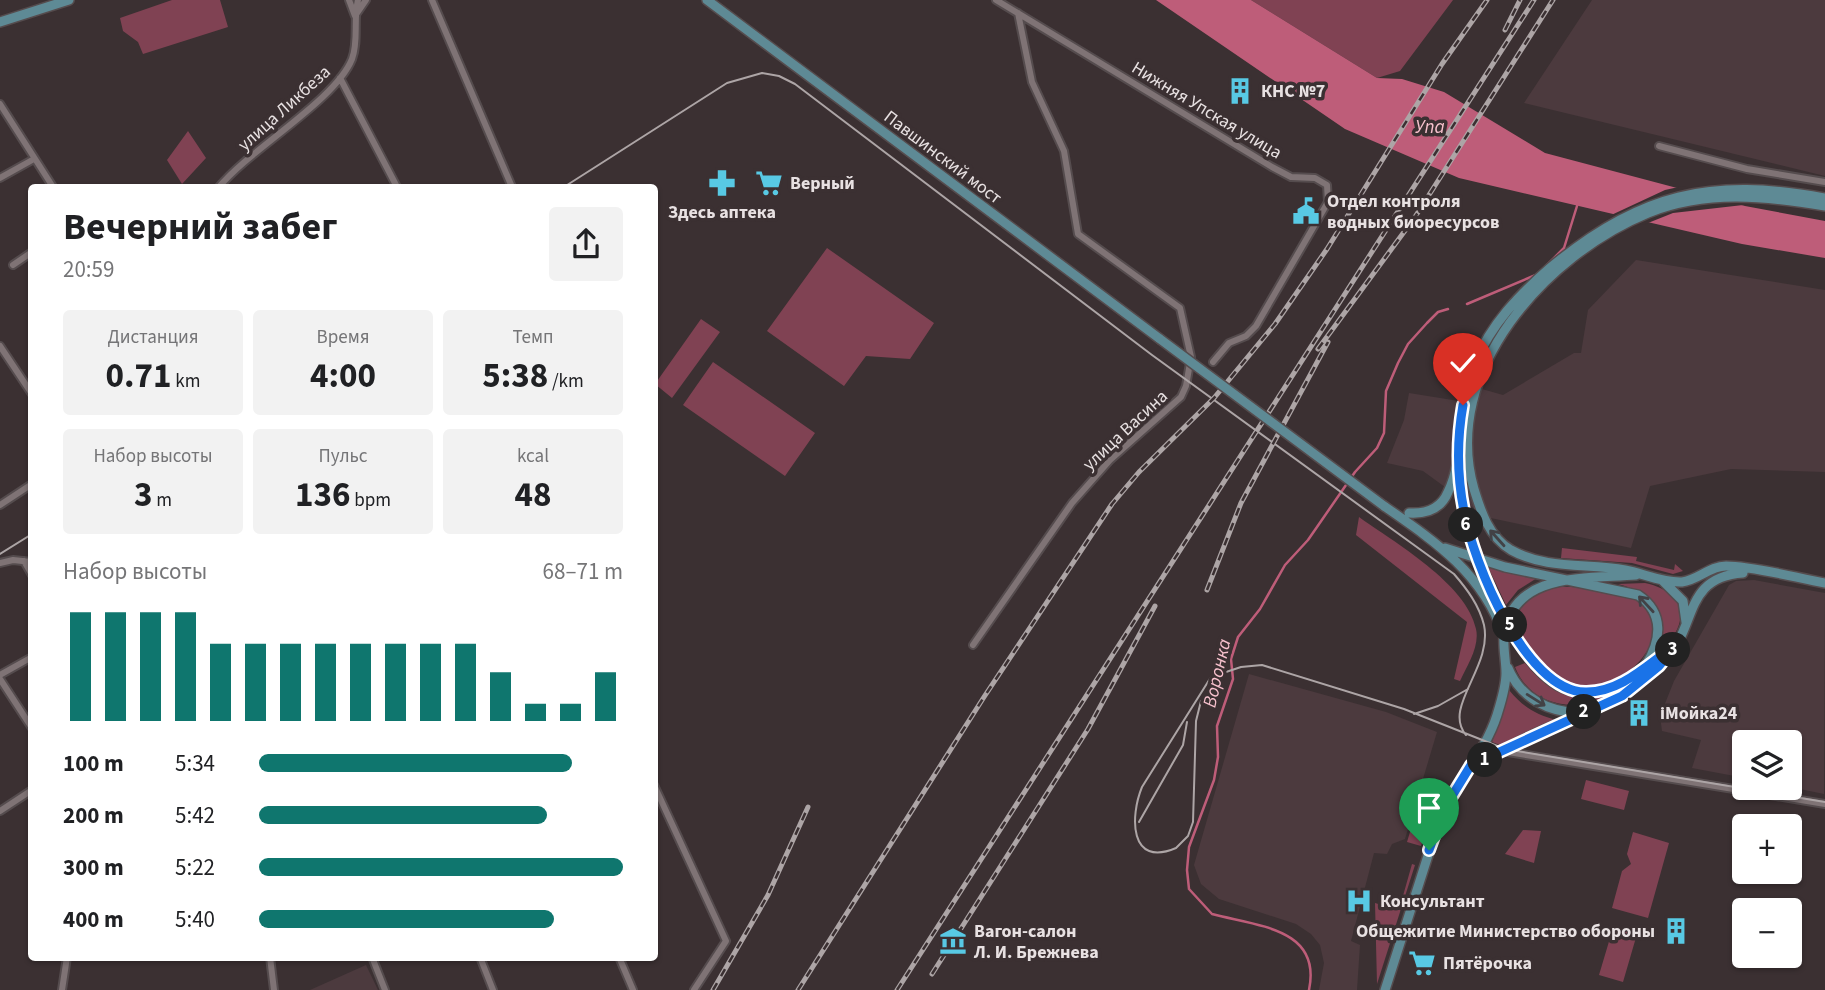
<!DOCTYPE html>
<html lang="ru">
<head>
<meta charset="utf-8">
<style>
	:root { --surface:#fff; --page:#f2f2f2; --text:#202124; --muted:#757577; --accent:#0f766e }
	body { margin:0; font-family:"Source Sans 3",sans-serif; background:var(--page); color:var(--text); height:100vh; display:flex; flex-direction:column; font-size:26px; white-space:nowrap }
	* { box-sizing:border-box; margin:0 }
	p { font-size:23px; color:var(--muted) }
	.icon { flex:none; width:38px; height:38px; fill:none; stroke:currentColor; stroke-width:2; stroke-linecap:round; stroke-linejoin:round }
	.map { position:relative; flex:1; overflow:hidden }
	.side { position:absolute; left:28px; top:184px; width:630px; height:777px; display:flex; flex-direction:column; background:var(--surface); border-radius:7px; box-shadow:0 2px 5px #0004 }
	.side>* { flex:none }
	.controls { position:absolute; left:1732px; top:730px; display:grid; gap:14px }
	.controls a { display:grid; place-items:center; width:70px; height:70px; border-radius:7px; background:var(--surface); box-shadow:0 2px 5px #0004; font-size:35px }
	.pin { position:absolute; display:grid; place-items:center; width:60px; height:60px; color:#fff; margin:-72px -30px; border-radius:50% 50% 50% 0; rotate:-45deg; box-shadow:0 0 7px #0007 }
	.pin .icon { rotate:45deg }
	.km { position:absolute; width:35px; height:35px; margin:-18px; border-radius:50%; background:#222; color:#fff; font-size:19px; line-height:35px; text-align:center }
	.round { display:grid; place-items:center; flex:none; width:74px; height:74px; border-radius:7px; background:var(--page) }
	.summary { display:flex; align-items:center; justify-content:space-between; height:119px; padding:0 35px }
	h1 { font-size:38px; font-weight:700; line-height:52px }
	.metrics { display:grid; grid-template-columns:repeat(3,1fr); gap:10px; height:119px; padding:7px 35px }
	.metrics div { display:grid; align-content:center; border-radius:7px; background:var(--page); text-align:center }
	.metrics b { font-size:35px; font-weight:700 }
	.metrics small { font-size:19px; font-weight:400 }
	.metrics p { font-size:19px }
	.chart { height:196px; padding:14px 35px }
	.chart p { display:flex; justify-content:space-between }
	.chart svg { width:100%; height:126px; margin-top:7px; stroke:var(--accent); stroke-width:6 }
	ul { padding:0 35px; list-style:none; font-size:23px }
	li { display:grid; grid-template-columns:112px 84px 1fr; align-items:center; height:52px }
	li i { height:18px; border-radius:9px; background:var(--accent) }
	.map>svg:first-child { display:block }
</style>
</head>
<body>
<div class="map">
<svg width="1825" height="990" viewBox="0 0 1825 990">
	<rect width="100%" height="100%" fill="#3b3032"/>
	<path fill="#4c3a3e" d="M1592,0h233v176l-301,-73z
		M1636,260l189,30v182l-94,-3 -81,17 -19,62 -145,-31 -63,-46 -36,-8 17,-43 5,-27 56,9 17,-13 21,6 71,-42h7l7,-43z
		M1754,580l71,13 -1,201 -34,-7v-45h-45v36l-53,-10 9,-28 -39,-9 -2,-15 14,-35 55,-96 7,-4z
		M1249,674l137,38 51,20 -32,107 -13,5 -5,10 -13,-1 -23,88 9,4 -3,45h-38l5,-27 -4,-18 -9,-11 -15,-10 -77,-25 -18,-15 -7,-19z
		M366,965l12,25h-68z"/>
	<path fill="#804253" d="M172,0h48l8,27 -85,27 -5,-12 -15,-11 -3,-13z
		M1251,0h202l-53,71 -23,7z
		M188,131l18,27 -24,26 -15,-24z
		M827,248l107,75 -24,36 -44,-3 -22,30 -77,-55z
		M701,319l19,13 -48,66 -17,-14z
		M713,362l102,71 -30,43 -102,-71z
		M1359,517c35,25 108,67 117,112 4,17 -9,37 -16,52l-6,-2 13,-57 -111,-87z
		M1562,548l75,9 -1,4 38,9 1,-6 8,7 -10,3 -41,-11 -71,-5z
		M1488,567l49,11 -19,12 -12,15z
		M1645,583c45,10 45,43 13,70 11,-38 -2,-59 -40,-69z
		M1553,587c24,-1 57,2 79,9 64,23 -19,129 -84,77 -16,-13 -25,-36 -34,-54l13,-20z
		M1525,663c22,27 48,41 83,31l1,3c-35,15 -78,10 -94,-30z
		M1509,690c14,17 26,24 47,30l-56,25 -8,-3z
		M1586,780l43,11 -5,19 -43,-11z
		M1424,785l14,5 -17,56 -14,-4z
		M1523,830l18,1 -7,32 -29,-9z
		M1633,832l36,11 -21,75 -36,-10 10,-37 9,-7 -4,-10z
		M1412,864l3,1 -38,119 -2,-81 24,7z
		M1613,928l24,6 -14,48 -24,-7z"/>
	<path fill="#be5d79" d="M1156,0h95l126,78 25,1 42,13 101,61 200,53 80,15v37l-83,-14 -283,-66 -114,-49z"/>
	<path fill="#3b3032" d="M1683,186l69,18 -79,9 -30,12 -36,-8 58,-27z"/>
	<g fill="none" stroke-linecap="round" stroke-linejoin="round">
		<path stroke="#be5d79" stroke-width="2.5" d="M1545,267l19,-19 13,-42
			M1467,304l71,-30
			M1309,990c13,-62 -52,-64 -97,-76l-23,-25 -2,-19 2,-23 25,-67 4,-23 -1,-31 16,-47 -2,-20 7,-22 22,-28 25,-44 23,-25 47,-68 22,-24 7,-15 2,-42 12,-28 10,-19 19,-21 11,-11 10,-3"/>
		<defs>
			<path id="minor" d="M349,0l6,16
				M432,0l80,187
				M996,0l276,167 19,10 24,1 12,7 1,17 -72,124 -10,10 -17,7 -16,19
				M357,13l9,-13
				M340,78l57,109
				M0,104l53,83
				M1659,146l88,23 78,13
				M0,178l34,-19
				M219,187c32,-39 116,-86 133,-128 7,-18 1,-40 6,-59
				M13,265l19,-13
				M0,346l32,48
				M0,505l32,-21
				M24,561l8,14
				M0,563l13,-3 19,2
				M973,645l99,-142 38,-43 71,-63 5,-11 5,-29 -11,-49 -102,-74 -14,-83 -32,-69 -14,-69
				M0,675l32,-18
				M0,679l32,49
				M1502,751l323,53
				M654,785l72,156 -32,49
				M0,811l32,-21
				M270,957l4,33
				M372,957l13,33
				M480,957l13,33
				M619,957l14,33
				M62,990l5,-33"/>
			<path id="secondary" d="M707,0l453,339
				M0,22l69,-22
				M1825,206c-60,-10 -119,-16 -177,7 -102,42 -208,158 -174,276 7,23 15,48 37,61 36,20 76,13 114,20 17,3 38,13 57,12 16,-2 28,-16 44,-16 27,0 71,12 99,17
				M1384,506c52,36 98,67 120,129
				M1409,513c17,1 32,-4 39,-21 17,-34 11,-88 27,-129 16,-39 44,-68 75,-95 89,-75 162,-91 275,-70
				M1445,548l60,19 133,28c27,18 23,46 8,70
				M1662,580l21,21 3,21
				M1508,668c13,31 41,44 72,45
				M1609,688l20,-9 40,-30
				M1473,765c21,-9 41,-21 62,-31 48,-22 95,-36 132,-76 30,-33 17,-81 76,-85
				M1385,990l55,-172c16,-36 45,-65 57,-103 4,-13 9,-28 9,-42 0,-12 -3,-25 -2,-37 8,-65 83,-57 132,-61"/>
		</defs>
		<use href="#minor" stroke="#554c4e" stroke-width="10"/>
		<use href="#secondary" stroke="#554c4e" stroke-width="12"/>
		<use href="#minor" stroke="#7f7375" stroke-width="6"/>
		<use href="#secondary" stroke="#5e8a95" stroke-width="9"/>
		<path stroke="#ada5a6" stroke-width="2" d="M564,187l163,-104 35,-10 17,3 16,8 357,271 302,219c13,15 25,31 30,51 9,42 -42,82 -18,110
			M0,554l32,-20
			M1201,701l-5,20 -3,101 -5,14 -12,12c-47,20 -46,-32 -34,-61l69,-110 30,-10 21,-2 142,44 101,40 320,53
			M1414,714l24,-8 30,-17
			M1139,822l44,-77 4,-23"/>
		<defs>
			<path id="rail" d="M1505,30l15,-30
				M1318,349l97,-132 138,-217
				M1207,590l34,-87 87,-161
				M932,974l156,-245 67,-123
				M713,990l55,-95 40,-88
				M798,990l186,-293 128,-193 27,-32 75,-74 61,-74 52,-75 115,-185 45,-64
				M897,990l637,-990"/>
		</defs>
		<use href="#rail" stroke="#ada5a6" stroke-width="5"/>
		<use href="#rail" stroke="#3b3032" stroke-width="2.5" stroke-dasharray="8" stroke-linecap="butt"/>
		<defs>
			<path id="secondary-bridge" d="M1160,339l224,167
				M1459,436c1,26 0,51 5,76 8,45 53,150 93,173 16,9 35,9 52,3"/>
		</defs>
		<use href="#secondary-bridge" stroke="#554c4e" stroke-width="12" stroke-linecap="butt"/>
		<use href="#secondary-bridge" stroke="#5e8a95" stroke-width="9"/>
	</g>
	<defs><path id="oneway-shaft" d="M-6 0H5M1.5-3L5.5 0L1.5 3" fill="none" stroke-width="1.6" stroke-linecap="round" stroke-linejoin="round" transform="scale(1.75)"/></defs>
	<g stroke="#424246">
		<use href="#oneway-shaft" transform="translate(1497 538) rotate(-132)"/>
		<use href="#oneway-shaft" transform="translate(1646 604) rotate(-133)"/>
		<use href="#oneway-shaft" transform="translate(1536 700) rotate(32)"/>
	</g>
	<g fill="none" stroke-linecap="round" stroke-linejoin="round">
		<defs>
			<path id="route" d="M1429,850l15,-41 27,-44 151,-69 37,-30 18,-22c-28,19 -56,49 -92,48 -60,-1 -112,-130 -121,-181 -7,-35 -7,-72 -1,-106"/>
		</defs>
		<use href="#route" stroke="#fff" stroke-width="14"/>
		<use href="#route" stroke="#1a73e8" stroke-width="9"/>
	</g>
	<defs>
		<symbol id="building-bare" viewBox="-9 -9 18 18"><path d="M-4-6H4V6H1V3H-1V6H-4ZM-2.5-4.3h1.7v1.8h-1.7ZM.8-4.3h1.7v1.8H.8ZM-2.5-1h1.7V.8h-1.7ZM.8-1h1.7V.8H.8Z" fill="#58c9e4" stroke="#3b3032" stroke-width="2.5" paint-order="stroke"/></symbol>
		<symbol id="pharmacy-bare" viewBox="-9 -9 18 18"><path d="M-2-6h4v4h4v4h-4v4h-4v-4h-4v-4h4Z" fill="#58c9e4" stroke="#3b3032" stroke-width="2.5" paint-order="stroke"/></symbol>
		<symbol id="supermarket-bare" viewBox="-9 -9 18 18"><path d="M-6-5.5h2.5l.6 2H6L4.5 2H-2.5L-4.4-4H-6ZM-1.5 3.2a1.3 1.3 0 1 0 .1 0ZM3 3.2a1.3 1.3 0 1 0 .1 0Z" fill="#58c9e4" stroke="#3b3032" stroke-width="2.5" paint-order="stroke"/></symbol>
		<symbol id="civic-bare" viewBox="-9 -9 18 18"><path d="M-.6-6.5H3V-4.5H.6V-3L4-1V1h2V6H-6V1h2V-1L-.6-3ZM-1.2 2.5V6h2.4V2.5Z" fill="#58c9e4" stroke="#3b3032" stroke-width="2.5" paint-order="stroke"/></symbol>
		<symbol id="hospital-bare" viewBox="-9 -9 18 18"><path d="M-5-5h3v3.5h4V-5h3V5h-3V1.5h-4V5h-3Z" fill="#58c9e4" stroke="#3b3032" stroke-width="2.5" paint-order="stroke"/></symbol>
		<symbol id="museum-bare" viewBox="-9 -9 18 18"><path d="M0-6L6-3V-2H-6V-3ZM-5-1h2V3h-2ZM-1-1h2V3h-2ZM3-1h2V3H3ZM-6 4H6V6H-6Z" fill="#58c9e4" stroke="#3b3032" stroke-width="2.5" paint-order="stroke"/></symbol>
	</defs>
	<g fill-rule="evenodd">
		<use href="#building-bare" x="1221" y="72" width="38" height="38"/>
		<use href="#pharmacy-bare" x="703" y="164" width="38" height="38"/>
		<use href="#supermarket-bare" x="750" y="164" width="38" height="38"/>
		<use href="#civic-bare" x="1287" y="192" width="38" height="38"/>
		<use href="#building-bare" x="1620" y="694" width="38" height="38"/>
		<use href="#hospital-bare" x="1340" y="882" width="38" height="38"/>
		<use href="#building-bare" x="1657" y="912" width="38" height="38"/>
		<use href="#museum-bare" x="934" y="922" width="38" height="38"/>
		<use href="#supermarket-bare" x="1403" y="944" width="38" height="38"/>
	</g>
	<g text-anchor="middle" stroke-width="7" stroke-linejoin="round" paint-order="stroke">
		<g font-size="18" font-weight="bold" fill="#e8e1e2" stroke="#3b3032" text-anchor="start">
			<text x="1261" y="97">КНС №7</text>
			<text x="790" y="189">Верный</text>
			<text x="1327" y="207">Отдел контроля<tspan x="1327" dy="21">водных биоресурсов</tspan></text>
			<text x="722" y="218" text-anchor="middle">Здесь аптека</text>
			<text x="1660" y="719">iМойка24</text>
			<text x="1380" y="907">Консультант</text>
			<text x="974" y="937">Вагон-салон<tspan x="974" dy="21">Л. И. Брежнева</tspan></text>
			<text x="1655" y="937" text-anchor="end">Общежитие Министерство обороны</text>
			<text x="1443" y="969">Пятёрочка</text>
		</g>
		<g font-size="18" fill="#e8e1e2" stroke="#3b3032">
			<text transform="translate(284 108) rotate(-42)" y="6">улица Ликбеза</text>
			<text transform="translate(1207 110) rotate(31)" y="6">Нижняя Упская улица</text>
			<text transform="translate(943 157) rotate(37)" y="6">Павшинский мост</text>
			<text transform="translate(1125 430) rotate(-43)" y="6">улица Васина</text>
		</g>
		<g font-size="19" font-style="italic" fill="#f8c2ce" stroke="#3b3032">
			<text x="1430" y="133">Упа</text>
			<text transform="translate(1216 673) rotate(-77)" y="7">Воронка</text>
		</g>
	</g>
</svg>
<div class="controls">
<a><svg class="icon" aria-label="layers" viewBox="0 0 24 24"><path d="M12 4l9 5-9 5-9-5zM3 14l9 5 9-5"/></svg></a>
<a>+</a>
<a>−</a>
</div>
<div class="pin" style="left:1429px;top:850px;background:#1e9e55"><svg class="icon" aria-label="arrive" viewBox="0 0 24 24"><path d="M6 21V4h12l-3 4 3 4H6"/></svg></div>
<div class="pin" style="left:1463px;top:405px;background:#d93025"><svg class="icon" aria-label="check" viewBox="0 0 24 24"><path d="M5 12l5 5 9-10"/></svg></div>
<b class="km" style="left:1485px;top:760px">1</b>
<b class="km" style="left:1584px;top:712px">2</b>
<b class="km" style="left:1673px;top:650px">3</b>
<b class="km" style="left:1510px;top:625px">5</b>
<b class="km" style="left:1466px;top:525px">6</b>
<section class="side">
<div class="summary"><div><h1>Вечерний забег</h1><p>20:59</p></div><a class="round"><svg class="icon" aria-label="share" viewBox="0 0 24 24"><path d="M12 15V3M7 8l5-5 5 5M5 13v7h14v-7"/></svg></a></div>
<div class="metrics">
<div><p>Дистанция</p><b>0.71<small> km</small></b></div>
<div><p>Время</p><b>4:00</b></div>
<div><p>Темп</p><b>5:38<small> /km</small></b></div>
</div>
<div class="metrics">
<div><p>Набор высоты</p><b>3<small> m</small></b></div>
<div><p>Пульс</p><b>136<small> bpm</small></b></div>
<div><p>kcal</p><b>48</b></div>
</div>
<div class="chart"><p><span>Набор высоты</span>68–71 m</p>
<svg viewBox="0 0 160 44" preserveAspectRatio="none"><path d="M5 44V6M15 44V6M25 44V6M35 44V6M45 44V17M55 44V17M65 44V17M75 44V17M85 44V17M95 44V17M105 44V17M115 44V17M125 44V27M135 44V38M145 44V38M155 44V27"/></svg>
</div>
<ul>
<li><b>100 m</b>5:34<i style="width:86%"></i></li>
<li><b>200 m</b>5:42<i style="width:79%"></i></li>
<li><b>300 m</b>5:22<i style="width:100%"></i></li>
<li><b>400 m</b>5:40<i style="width:81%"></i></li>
</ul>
</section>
</div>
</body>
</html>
